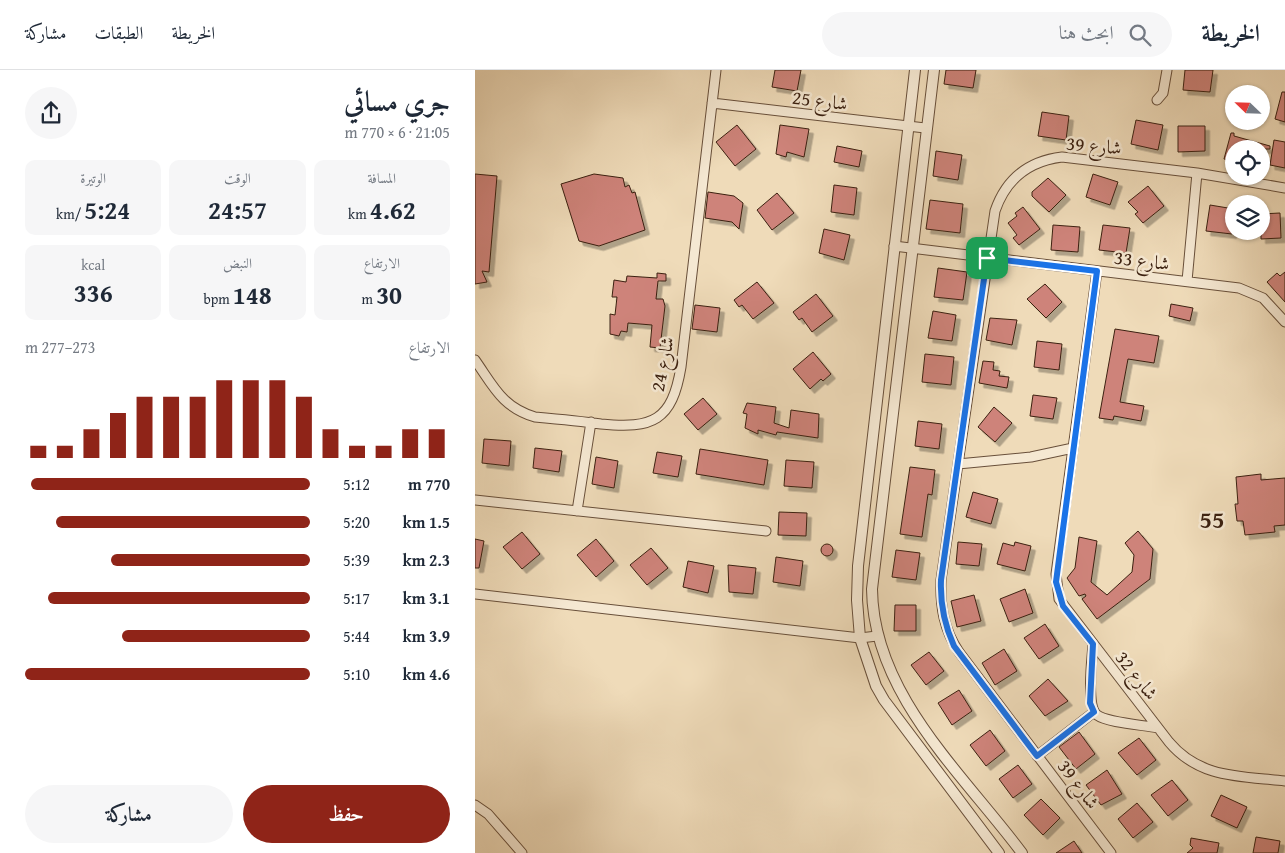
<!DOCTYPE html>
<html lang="ar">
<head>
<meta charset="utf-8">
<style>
	:root { --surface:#fff; --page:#f6f6f7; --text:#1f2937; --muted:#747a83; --line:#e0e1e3; --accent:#8f2418 }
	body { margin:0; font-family:"Gentium Book Plus",Amiri,serif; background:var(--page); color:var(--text); direction:rtl; height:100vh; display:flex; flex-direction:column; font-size:19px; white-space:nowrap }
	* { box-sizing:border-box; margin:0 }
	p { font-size:16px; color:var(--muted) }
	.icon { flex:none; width:28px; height:28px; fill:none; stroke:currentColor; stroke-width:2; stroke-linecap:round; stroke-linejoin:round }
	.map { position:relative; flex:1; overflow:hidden; direction:ltr }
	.panel { display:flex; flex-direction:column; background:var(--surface); width:475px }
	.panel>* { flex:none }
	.needle { width:32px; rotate:293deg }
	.buttons { position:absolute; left:750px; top:15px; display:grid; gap:10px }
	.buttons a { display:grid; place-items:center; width:45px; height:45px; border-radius:50%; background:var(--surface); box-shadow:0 1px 4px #0004; font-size:25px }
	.pin { position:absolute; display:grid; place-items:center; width:42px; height:42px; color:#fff; margin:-21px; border-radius:10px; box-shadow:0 2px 8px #0006 }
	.round { display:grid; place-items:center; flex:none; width:52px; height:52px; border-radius:26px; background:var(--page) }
	.headline { display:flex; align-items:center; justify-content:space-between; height:85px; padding:0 25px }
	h1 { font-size:28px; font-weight:700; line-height:38px }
	.metrics { display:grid; grid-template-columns:repeat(3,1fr); gap:8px; height:85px; padding:5px 25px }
	.metrics div { display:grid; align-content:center; border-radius:10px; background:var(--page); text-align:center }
	.metrics b { font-size:25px; font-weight:700 }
	.metrics small { font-size:14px; font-weight:400 }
	.metrics p { font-size:14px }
	.chart { height:140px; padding:10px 25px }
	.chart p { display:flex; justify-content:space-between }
	.chart svg { width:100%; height:90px; margin-top:5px; stroke:var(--accent); stroke-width:6 }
	.action { display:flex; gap:10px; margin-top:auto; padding:10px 25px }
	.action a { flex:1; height:58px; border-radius:30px; background:var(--accent); color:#fff; font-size:20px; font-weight:700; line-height:58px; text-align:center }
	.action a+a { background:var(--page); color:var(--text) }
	ul { padding:0 25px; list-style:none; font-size:16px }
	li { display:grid; grid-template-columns:80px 60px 1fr; align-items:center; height:38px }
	li i { height:12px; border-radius:6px; background:var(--accent) }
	header { display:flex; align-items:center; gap:30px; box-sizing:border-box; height:70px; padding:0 25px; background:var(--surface); border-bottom:1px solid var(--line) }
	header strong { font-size:24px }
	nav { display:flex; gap:28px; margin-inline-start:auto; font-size:18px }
	.search { width:350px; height:45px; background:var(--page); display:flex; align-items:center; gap:12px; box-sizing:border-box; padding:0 18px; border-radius:28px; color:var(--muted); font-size:19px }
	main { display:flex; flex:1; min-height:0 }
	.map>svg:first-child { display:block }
</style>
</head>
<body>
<header>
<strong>الخريطة</strong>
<div class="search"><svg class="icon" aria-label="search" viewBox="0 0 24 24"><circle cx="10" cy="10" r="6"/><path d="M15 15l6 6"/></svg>ابحث هنا</div>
<nav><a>الخريطة</a><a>الطبقات</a><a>مشاركة</a></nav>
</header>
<main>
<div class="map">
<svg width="810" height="783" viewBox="0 0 810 783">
	<defs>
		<filter id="shadow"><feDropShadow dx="4.5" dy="4.5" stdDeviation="0" flood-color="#0004"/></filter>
	</defs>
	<rect width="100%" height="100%" fill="#efdbb9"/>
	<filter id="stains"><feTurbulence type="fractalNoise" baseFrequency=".004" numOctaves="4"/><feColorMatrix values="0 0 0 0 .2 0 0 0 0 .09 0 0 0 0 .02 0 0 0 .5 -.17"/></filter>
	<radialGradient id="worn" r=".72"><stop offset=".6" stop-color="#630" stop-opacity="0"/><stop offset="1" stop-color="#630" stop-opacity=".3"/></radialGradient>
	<path fill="#ce837a" stroke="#3b2010" filter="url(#shadow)" d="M300,0h26l-4,21 -25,-4z
		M471,0h30l-3,18 -29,-4z
		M710,0h28l-3,22 -27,-2z
		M807,22h3v30l-10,-3z
		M567,42l27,4 -3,24 -28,-4z
		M661,50l27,5 -5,25 -27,-6z
		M262,55l19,24 -21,17 -19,-24z
		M305,55l29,4 -5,28 -17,-5 -1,5 -10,-3z
		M703,56h27v25l-27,1z
		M756,63h3v3l36,10v3h-36v12l-10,-2z
		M799,70l11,2v26l-15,-3z
		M362,76l25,5 -3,16 -25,-5z
		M461,81l26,4 -4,25 -25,-4z
		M0,104l22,2 -8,96 -7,-1 5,11 -12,2z
		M119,104l29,4 2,9 4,-2 3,8 3,-1 10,38 -46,16 -20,-5 -18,-57z
		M618,104l25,8 -8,23 -24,-8z
		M573,108l18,17 -17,17 -17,-16v-4z
		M359,115l23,3 -3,27 -23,-3z
		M673,116l16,20 -21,17 -8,-9 3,-2 -10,-10z
		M233,122l26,4 9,7 -4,26 -7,-7 -27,-4z
		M302,123l17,20 -22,17 -15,-20z
		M455,130l33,4 -3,29 -34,-4z
		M735,135l24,4 -2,25 -26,-3z
		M548,137l17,22 -21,16 -6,-7 4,-3 -9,-12 9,-7 -2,-3z
		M805,143l1,25 -20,1v-25z
		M578,155l27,2 -2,25 -27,-2z
		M628,155l27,3 -4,25 -27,-3z
		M349,159l26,6 -6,25 -25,-7z
		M463,198l29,4 -4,28 -29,-3z
		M810,202v30l-18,-20 10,-9 3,3z
		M182,203l9,1v7h-8l-2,18h7l2,7 -5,42 -10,-1 2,-22 -24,-2 -1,9 -6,-1 -2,5 -9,-2v-20l5,1 2,-18h-5l2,-17 12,2 1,-6 30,2z
		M282,212l17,21 -21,16 -11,-14 -3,2 -5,-7z
		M570,214l17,18 -16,16 -19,-19z
		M341,224l17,22 -21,16 -10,-14 -3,2 -6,-8z
		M696,234l22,4 -3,13 -21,-5z
		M220,235l25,3 -3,24 -25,-3z
		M458,241l23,4 -4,26 -24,-3z
		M515,248l27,2 -5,25 -26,-5z
		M640,259l44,7 -5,27 -26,-4 -8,43 24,4 -3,15 -27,-5 -1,4 -14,-2z
		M562,271l25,3 -3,26 -25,-3z
		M338,282l18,22 -8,7 -2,-2 -11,10 -17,-20z
		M450,284l29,3 -3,28 -29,-3z
		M508,291l11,1 -1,8 7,1 -1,5 10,1 -2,11 -28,-5z
		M558,325l24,3 -4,21 -23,-3z
		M228,328l14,16 -19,16 -14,-16z
		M272,333l29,4 -2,16 15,5 2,-18 28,4 -1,24 -41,-6 -1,3 -18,-5v4l-13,-6 2,-14 -4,-1z
		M519,337l18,16 -17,19 -17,-15z
		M443,351l24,3 -3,25 -24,-3z
		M9,369l27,2 -2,25 -27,-3z
		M60,378l27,3 -3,21 -26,-4z
		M225,379l68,11 -4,25 -68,-11z
		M182,382l25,4 -4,21 -25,-4z
		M121,387l22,4 -4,27 -22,-4z
		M311,390l28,2 -2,26 -28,-2z
		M435,397l25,3 -3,25 -4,-1 -6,43 -22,-3z
		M786,404v6l24,-2v47l-11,1 1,6 -30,3 -2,-14h-6l-2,-17h3l-2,-27z
		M498,422l25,7 -7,25 -25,-7z
		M304,442l28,1 -1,23 -28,-1z
		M663,461l15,18 -3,30 -53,40 -15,-20 4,-3 -1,-2 -6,2 -12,-18 8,-10 4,-31 18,4 -6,41 16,13 25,-23 2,-17 -9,-12z
		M47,462l18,22 -18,15 -19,-22z
		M0,469l9,2 -5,27h-4z
		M121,469l18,22 -18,16 -19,-22z
		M483,472l24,2 -3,22 -23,-2z
		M540,472l16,4 -6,25 -28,-7 6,-21 11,3z
		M346 480a6 6 0 1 1 12 0a6 6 0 1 1-12 0Z
		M176,478l17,20 -21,17 -17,-20z
		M421,480l24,3 -4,27 -24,-3z
		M301,487l27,4 -3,25 -27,-4z
		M213,491l26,5 -6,27 -25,-6z
		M253,495l28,3 -3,26 -24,-2z
		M550,519l8,24 -24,9 -9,-23z
		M499,525l7,26 -24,6 -6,-26z
		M420,535h21v26h-22z
		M570,554l14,22 -20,13 -15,-21z
		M529,579l13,22 -22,14 -13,-22z
		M454,582l15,19 -18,14 -15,-20z
		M573,609l20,22 -23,15 -16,-20z
		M484,620l13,21 -20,14 -14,-22z
		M515,660l15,21 -19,15 -16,-21z
		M604,662l16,22 -19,15 -17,-22z
		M664,668l17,22 -19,15 -19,-22z
		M543,695l14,19 -19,14 -14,-19z
		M632,700l15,24 -21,11 -15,-20z
		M697,710l16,20 -20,16 -17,-21z
		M746,725l26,12 -10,21 -26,-12z
		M566,729l19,19 -17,17 -19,-20z
		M662,733l16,19 -20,16 -15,-19z
		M781,767l24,4 -2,12h-25z
		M716,768l28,5 -2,10h-30l6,-5 -3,-3z
		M599,771l8,12h-26z"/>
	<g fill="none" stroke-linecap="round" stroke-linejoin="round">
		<defs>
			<path id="minor" d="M682,30l6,-7 4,-23
				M237,33l213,25
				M419,176l345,42 24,10 22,24
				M622,201l-41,303 3,25 110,143c31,37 72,34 116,39
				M712,211l10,-108
				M0,290c19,27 27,47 60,57 22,2 44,4 66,7 52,5 71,-3 80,-57l35,-297
				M483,394l73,-7 42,-9
				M0,430l291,31
				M102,441l14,-89
				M0,524l385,44 17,-2
				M618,574c-1,15 -7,62 4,71 11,8 47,10 61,13
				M562,686l57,-44
				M0,735l13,9 34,39
				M636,783l-152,-201c-15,-22 -19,-45 -18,-72l54,-369c11,-32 34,-50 67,-54l135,16 88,15"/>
			<path id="tertiary" d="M440,0l-57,496 -1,34 3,38 16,48 8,14 115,153
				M459,0l-62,519c1,105 91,185 150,264"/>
		</defs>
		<use href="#minor" stroke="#684f3a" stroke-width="11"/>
		<use href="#tertiary" stroke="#684f3a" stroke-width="12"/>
		<use href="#minor" stroke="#f5e8d2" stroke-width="9"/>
		<use href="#tertiary" stroke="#f5e8d2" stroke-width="10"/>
	</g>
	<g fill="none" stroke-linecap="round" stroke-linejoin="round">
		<defs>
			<path id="route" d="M512,188l110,13 -41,311 7,24 30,38 -3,59 4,9 -57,44 -83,-110c-10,-22 -14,-42 -13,-66z"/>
		</defs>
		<use href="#route" stroke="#fff" stroke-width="10"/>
		<use href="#route" stroke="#1a73e8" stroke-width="6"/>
	</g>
	<g text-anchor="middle" stroke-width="5" stroke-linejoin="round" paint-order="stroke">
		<g font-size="19" fill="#3b2010" stroke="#f5e8d2">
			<text transform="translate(345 30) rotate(7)" y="7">شارع 25</text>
			<text transform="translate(619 75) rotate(5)" y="7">شارع 39</text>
			<text transform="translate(667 190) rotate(7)" y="7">شارع 33</text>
			<text transform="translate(187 294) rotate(-79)" y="7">شارع 24</text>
			<text transform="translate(662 605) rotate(52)" y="7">شارع 32</text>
			<text transform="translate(604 714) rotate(53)" y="7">شارع 39</text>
		</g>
		<g font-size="24" font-weight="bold" fill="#3b2010" stroke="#f5e8d2">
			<text x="737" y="458">55</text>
		</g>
	</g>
	<rect width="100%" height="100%" filter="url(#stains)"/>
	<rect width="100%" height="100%" fill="url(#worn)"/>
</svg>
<div class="buttons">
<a><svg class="needle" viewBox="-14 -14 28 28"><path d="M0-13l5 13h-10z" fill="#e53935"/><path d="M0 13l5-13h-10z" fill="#747a83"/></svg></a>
<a><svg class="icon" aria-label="locate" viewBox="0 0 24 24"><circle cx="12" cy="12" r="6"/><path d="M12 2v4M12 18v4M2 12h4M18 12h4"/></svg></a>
<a><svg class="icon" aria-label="layers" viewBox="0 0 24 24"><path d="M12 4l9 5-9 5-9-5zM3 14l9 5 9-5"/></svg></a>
</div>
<div class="pin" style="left:512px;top:188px;background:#1e9e55"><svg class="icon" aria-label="arrive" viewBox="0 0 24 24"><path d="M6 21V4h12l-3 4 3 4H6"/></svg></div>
</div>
<section class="panel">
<div class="headline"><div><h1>جري مسائي</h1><p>21:05 · 6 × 770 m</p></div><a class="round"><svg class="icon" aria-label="share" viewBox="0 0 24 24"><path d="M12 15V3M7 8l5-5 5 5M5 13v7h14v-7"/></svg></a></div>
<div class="metrics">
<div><p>المسافة</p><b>4.62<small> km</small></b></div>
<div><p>الوقت</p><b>24:57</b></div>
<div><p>الوتيرة</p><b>5:24<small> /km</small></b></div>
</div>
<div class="metrics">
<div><p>الارتفاع</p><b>30<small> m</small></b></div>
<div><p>النبض</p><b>148<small> bpm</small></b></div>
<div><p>kcal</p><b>336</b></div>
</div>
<div class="chart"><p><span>الارتفاع</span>273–277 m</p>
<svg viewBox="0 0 160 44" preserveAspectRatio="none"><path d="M5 44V38M15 44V38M25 44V30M35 44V22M45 44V14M55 44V14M65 44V14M75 44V6M85 44V6M95 44V6M105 44V14M115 44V30M125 44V38M135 44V38M145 44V30M155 44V30"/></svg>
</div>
<ul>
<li><b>770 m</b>5:12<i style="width:98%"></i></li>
<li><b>1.5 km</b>5:20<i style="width:89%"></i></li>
<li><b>2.3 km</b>5:39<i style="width:70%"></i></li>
<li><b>3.1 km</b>5:17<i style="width:92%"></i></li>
<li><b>3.9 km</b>5:44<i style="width:66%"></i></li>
<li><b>4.6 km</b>5:10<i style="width:100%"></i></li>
</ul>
<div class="action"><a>حفظ</a><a>مشاركة</a></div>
</section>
</main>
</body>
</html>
